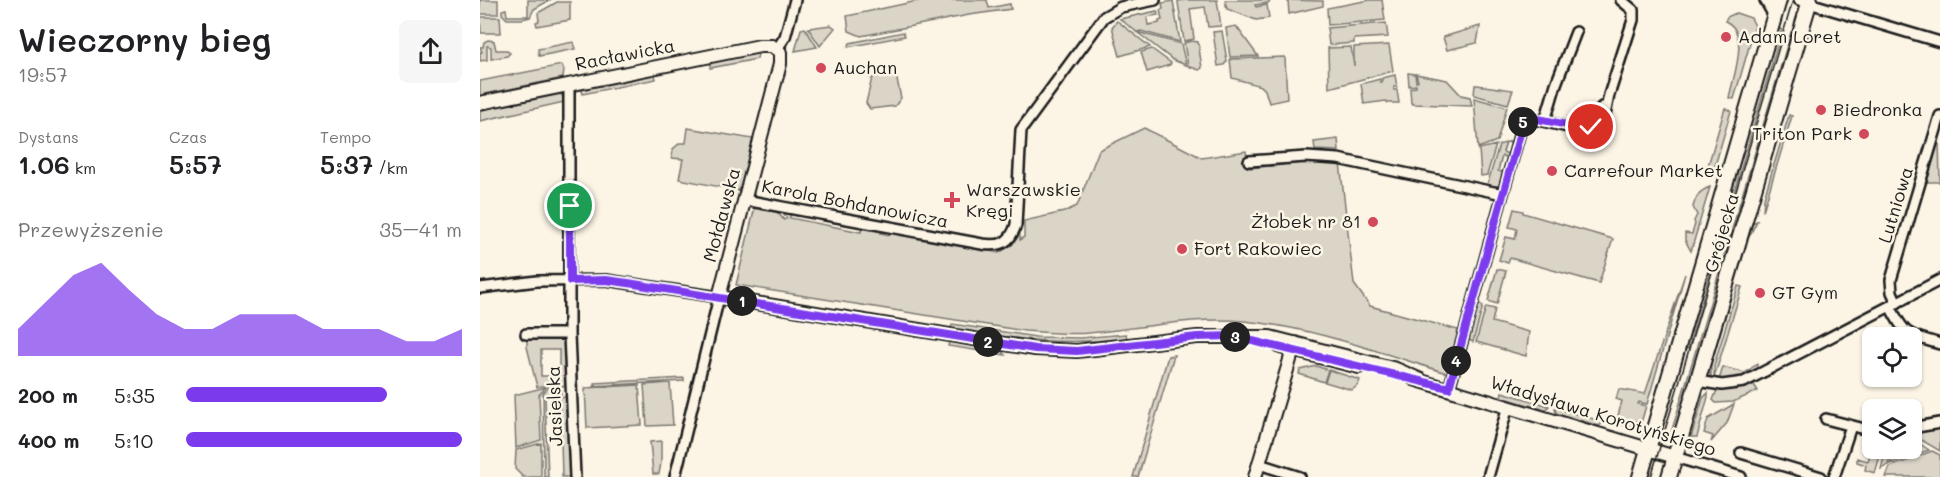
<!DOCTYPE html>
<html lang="pl">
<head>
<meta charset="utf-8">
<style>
	:root { --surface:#fff; --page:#f6f6f6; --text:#202124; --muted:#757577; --accent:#7c3aed }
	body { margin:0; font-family:Mali,sans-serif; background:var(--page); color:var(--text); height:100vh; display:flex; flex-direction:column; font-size:22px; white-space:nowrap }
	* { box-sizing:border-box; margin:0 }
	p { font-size:20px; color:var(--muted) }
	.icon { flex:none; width:33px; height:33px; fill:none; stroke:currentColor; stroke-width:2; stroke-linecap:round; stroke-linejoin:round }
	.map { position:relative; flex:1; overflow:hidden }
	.side { display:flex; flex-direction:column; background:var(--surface); width:480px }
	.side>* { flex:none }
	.fabs { position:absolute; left:1382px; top:327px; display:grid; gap:12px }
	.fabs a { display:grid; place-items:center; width:60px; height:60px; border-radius:9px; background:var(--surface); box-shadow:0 2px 4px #0004; font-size:30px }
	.pin { position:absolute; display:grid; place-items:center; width:51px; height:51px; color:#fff; margin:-26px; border:3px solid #fff; border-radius:50%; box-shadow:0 2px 6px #0007 }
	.km { position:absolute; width:30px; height:30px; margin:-15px; border-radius:50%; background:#222; color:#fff; font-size:16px; line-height:30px; text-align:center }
	.round { display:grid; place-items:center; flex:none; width:63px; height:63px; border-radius:9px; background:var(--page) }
	.overview { display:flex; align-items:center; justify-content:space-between; height:102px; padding:0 18px }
	h1 { font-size:33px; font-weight:600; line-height:45px }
	.metrics { display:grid; grid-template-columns:repeat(3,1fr); gap:9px; height:102px; padding:6px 18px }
	.metrics div { display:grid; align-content:center }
	.metrics b { font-size:26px; font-weight:600 }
	.metrics small { font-size:16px; font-weight:400 }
	.metrics p { font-size:16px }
	.chart { height:168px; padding:12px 18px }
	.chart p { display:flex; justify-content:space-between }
	.chart svg { width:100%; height:108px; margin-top:6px; fill:var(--accent); opacity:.7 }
	ul { padding:0 18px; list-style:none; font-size:20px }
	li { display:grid; grid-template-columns:96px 72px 1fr; align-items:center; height:45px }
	li i { height:15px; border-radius:8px; background:var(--accent) }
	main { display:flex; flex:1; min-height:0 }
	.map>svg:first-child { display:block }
</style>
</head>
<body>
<main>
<section class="side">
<div class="overview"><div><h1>Wieczorny bieg</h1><p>19:57</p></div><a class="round"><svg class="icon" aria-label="share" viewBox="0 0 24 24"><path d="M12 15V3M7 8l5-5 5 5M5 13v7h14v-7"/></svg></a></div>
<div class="metrics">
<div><p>Dystans</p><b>1.06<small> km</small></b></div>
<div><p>Czas</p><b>5:57</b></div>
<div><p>Tempo</p><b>5:37<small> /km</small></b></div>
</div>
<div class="chart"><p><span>Przewyższenie</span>35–41 m</p>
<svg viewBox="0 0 160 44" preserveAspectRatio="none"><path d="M0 44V33L10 22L20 11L30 6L40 17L50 27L60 33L70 33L80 27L90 27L100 27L110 33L120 33L130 33L140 38L150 38L160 33V44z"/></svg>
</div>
<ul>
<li><b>200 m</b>5:35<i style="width:73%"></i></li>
<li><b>400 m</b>5:10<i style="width:100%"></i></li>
</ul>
</section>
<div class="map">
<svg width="1460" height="477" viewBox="0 0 1460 477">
	<rect width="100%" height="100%" fill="#fcf5e5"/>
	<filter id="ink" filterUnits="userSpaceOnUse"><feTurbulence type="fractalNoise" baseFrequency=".0167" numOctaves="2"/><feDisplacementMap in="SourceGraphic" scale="12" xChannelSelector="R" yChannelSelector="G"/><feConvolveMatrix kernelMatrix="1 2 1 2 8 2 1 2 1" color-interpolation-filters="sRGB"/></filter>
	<g filter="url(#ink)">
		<path fill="#dbd5c8" stroke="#7c7872" stroke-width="1.5" d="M0,0h18v14h-18z
			M48,0h22l-16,9 -4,8 -8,2h-15l-5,-5v-4l4,-1 1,7h21z
			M442,0h65l2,8 21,-4 1,5 -42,6 -108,21 -12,-5 -2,-15z
			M705,0h32l4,26 -13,1 -3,-20 -15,2 4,30 -10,2 -6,-38v-2z
			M745,0h46l-3,3 -13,2 1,2 11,-2 2,13 -13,2 -29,-11z
			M808,0l35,1v5l-34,8z
			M890,0h12l3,20 -57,5 -1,-17z
			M693,1l7,41 -39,-11 -4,1 44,12 5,21 -13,-5 -53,-41 37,-8 1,4 -11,2 1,8 11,-2v-2l3,-1 -2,-10 3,-1 -1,-6z
			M77,2h13v18l-33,6 -1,-4 3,-1 -1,-8z
			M1256,13l15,5 4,8 -21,73 -5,-1c4,-21 22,-66 -4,-77l2,-4z
			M0,17h20l1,16h-20z
			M637,21l3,2 30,24 -30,9 -8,-29z
			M906,23l2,14 -34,2v4l-25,2 -2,-17z
			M351,25l4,3 -15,18 -12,-18z
			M756,26l22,30 -28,1 -4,-29z
			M1000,26l-3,17 -30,7 -4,-13z
			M325,28l12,19 -22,4 6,-22z
			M1298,28l4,2 -94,319 -3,-2 5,-18z
			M742,31l5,30 -3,4 -6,1 -5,-34z
			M423,32l2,4 -57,11 2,-4z
			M1311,32l2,1 -119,401 -3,-1z
			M8,40l6,1 2,9h10l4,3 -3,3 -16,3v-12l-4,-1v14l-7,1v-9h2l-2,-5h3l1,-5z
			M711,41l7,1 4,26 -3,2 -11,-4 -4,-23z
			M93,42l2,7 -36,7 -1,-7z
			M909,45l4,26 -64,17 -1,-40 23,-1 3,19v-19z
			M672,49l19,14 -1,2 -23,7 -6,-20z
			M278,53l-1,6 -47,9 1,-7z
			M805,57l2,42 -18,4 -4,-13 -4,-4 -29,-8 -2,-19z
			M82,65l2,5 -1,8 -83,17v-14z
			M172,73l3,2 1,4 -73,15 -2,-7z
			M411,73l5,2 5,23 -6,8 -25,3 -4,-6 6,-25z
			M928,73l7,1 1,8 2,-1 -2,-7 31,6 14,15 9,2 2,9 -59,-2 -2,-1 -1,-15 6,-1v-2l-7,1z
			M915,75l2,12h-3v3h3l2,13h-11l-2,-2 -22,3 -3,-20 19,-5v3h2v-4z
			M995,85h2l36,5 -5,14 -34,-9z
			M75,92l7,3 2,7 -84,19v-12z
			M994,98l33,9 -10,34 -19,7z
			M1245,108l6,3 -19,65h-1l-4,-2v-5z
			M1309,115l3,1 -29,95 1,-13z
			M208,128l65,11 -12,52 -62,-12 4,-20 -11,-1 1,-9 7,-6h6z
			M664,128l58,30 44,-7 3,17 34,-3v-4l18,-1 39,3 14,121 16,22 88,24 -11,43c-66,-20 -134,-46 -203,-52 -52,-5 -104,8 -155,12 -21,2 -43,-1 -64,-2l-289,-46 19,-78 22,5 7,8 3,-2 -10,-9 14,2 -1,7 71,14 1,-6 22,4 -3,3 8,2 2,-4 108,22 13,-8 8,-14v9l4,-3v-16l40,-9 13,-6 22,-56z
			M858,139l1,12 -24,-1 -1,-8z
			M1459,139l1,43h-13z
			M1034,140l-1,3 -7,-1 -3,10 5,2v3l-6,-1 -4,15 8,2 -3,9 -5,4h-11l12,-41z
			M1016,145l-9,30 -6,1 -2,-27z
			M1230,187l-19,64 -6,-11v-7l7,1 3,-10 -1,-3 3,-6 -4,-8c3,-11 6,-16 17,-20z
			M1034,209l9,2v2l90,26 -14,44 -89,-25 -2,5 -9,-3 7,-23 9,2 2,-10 -8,-2z
			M1277,221l-9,18 -37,126v12l-3,-8 41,-140 3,-6z
			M1017,269l9,2 -9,33 -9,-3z
			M1205,274l-38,130 -8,-2 -1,2 8,2 -5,17 -5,-2 -2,7 -18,-5 6,-22 -6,-2 3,-10 26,5z
			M1258,286l4,1 -28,91v-13z
			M997,304l6,2 -10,36 -6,-3z
			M1006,307l9,2 -3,13 37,10 -3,24 -50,-14z
			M472,324l84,13 44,1 46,-4 1,4c-64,8 -114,1 -176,-9z
			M47,337l39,1v47l-3,1 -12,-2 -1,-8 9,1v-27h-18v26h8v9l-12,2 -10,-40z
			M469,342l52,8 4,5 -57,-9z
			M694,355l-36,122h-5l35,-121z
			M1277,364l-1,6 -14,7 -23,3 4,-13 22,6z
			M836,366l12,4 -4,12 -25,-8 1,-4z
			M849,370l31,10 -2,5 -6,5 -27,-8z
			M204,378v3l-90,5v-3z
			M190,383l3,42 -26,1 -3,-41z
			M1273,383l5,8 -25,11 -17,1 -3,-3 4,-10 19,-1z
			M159,385l3,40 -55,3 -2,-40z
			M66,387l-7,8 2,45 -25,8 -2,-53z
			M69,387l12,1v9h6l3,80h-8l-1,-37 -2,-1 1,-41 -15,-2 3,81h-4l-1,-84z
			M1022,392l47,14 -3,4 -45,-13z
			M1228,393v4l-11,40h-6l12,-39z
			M1254,404l-7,19 -16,19 2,-6 -9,-3 4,-14z
			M1075,408l49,14 -5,4 -43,-13z
			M1460,426v25l-29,-17v-4z
			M181,441v22l-2,11h-6l-3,-32z
			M1436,441l13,9 -39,14c3,-8 13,-16 21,-16v-4z
			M61,443v34h-18l-8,-8 1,-19z
			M1392,447v1l29,1 -11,8 -2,8 -7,4 3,-12 -4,-1 -5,17 -10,-3 1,-5 -9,-3v-4l11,3z
			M1452,451l8,4v22h-54l4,-10z"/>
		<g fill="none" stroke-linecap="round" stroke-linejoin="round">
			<defs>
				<path id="minor" d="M1285,0l9,16
					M1319,0l141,42
					M297,49l8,-12 10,-37
					M89,84v250l6,143
					M1065,121l11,-37 20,-52
					M1092,128c8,-3 15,1 23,-3l7,-18
					M769,161l57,-4 32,2 165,35
					M265,200l237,44c19,3 28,-1 34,-19l5,-95 83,-113 17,-10 34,-7
					M0,288l57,-7 69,-1 113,17 -44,180
					M1417,303l-5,-11 -1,-12 49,-164
					M1410,306c16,32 18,28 50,38
					M46,334h43
					M1217,381l25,4 22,-3 196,-102
					M969,389l73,-264 5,-6h7l38,9 5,4 13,4 9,-4 4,-7 6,-30 24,-75v-10l-12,-10
					M1346,419l46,12
					M1431,428l29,-5
					M1261,453l80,24
					M1195,457l66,20
					M779,464l41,13
					M1008,477l20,-71
					M1354,477l17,-51"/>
				<path id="tertiary" d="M0,103l280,-57h12l8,6v12l-61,233 316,52 42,2 120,-14h73l126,32 25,11
					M800,347l79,20
					M934,379l261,78
					M775,477l40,-134"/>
				<path id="secondary" d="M1160,477l139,-477
					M1189,477l141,-477"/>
			</defs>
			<use href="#minor" stroke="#1c1c1c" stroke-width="14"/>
			<use href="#tertiary" stroke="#1c1c1c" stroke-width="16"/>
			<use href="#secondary" stroke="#1c1c1c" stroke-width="18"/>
			<use href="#minor" stroke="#fcf5e5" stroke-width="9"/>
			<use href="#tertiary" stroke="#fcf5e5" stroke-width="12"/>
			<use href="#secondary" stroke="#fcf5e5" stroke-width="14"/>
			<path stroke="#1c1c1c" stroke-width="1.5" d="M1171,477l142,-477"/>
		</g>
	</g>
	<g fill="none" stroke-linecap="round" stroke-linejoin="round" filter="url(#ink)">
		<defs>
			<path id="route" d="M90,206v75l36,-1 22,3 407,66 42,2 120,-14 35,-1 217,52 74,-265 7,-5c21,2 40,10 61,9"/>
		</defs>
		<use href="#route" stroke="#fff" stroke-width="12"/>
		<use href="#route" stroke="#7c3aed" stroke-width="8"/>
	</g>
	<g fill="#d1495b" stroke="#fcf5e5" stroke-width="2">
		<circle cx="1246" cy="37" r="6"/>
		<circle cx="341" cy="68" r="6"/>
		<circle cx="1341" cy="110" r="6"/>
		<circle cx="1384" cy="134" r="6"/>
		<circle cx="1072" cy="171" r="6"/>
		<path d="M469 191h6v6h6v6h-6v6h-6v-6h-6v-6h6z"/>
		<circle cx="893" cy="222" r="6"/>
		<circle cx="702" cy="249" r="6"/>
		<circle cx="1280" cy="293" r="6"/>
	</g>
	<g text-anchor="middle" stroke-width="5" stroke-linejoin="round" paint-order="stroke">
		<g font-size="18" fill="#1c1c1c" stroke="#fcf5e5" text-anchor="start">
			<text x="1258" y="43">Adam Loret</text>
			<text x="353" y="74">Auchan</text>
			<text x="1353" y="116">Biedronka</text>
			<text x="1372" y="140" text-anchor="end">Triton Park</text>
			<text x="1084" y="177">Carrefour Market</text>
			<text x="486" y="196">Warszawskie<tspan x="486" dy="21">Kręgi</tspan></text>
			<text x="881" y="228" text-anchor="end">Żłobek nr 81</text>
			<text x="714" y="255">Fort Rakowiec</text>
			<text x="1292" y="299">GT Gym</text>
		</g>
		<g font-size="18" fill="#1c1c1c" stroke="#fcf5e5">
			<text transform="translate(145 55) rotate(-11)" y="6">Racławicka</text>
			<text transform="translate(375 204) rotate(11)" y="6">Karola Bohdanowicza</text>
			<text transform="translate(1416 205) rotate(-73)" y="6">Lutniowa</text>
			<text transform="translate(242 215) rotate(-75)" y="6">Mołdawska</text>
			<text transform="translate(1242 233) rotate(-74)" y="6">Grójecka</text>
			<text transform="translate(75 406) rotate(-92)" y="6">Jasielska</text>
			<text transform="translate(1123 416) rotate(17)" y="6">Władysława Korotyńskiego</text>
		</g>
	</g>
</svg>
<div class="fabs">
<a><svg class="icon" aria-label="locate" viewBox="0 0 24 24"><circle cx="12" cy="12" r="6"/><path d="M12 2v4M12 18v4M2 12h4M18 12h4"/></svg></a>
<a><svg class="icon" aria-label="layers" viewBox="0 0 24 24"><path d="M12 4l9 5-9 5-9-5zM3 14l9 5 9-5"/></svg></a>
</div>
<div class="pin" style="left:90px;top:206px;background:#1e9e55"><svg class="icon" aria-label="arrive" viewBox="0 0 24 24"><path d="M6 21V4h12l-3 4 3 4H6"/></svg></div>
<div class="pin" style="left:1111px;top:127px;background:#d93025"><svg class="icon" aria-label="check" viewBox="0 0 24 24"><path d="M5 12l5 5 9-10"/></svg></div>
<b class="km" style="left:262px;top:301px">1</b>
<b class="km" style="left:508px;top:342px">2</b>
<b class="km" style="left:755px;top:337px">3</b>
<b class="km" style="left:976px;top:361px">4</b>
<b class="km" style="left:1043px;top:122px">5</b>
</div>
</main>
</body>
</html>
